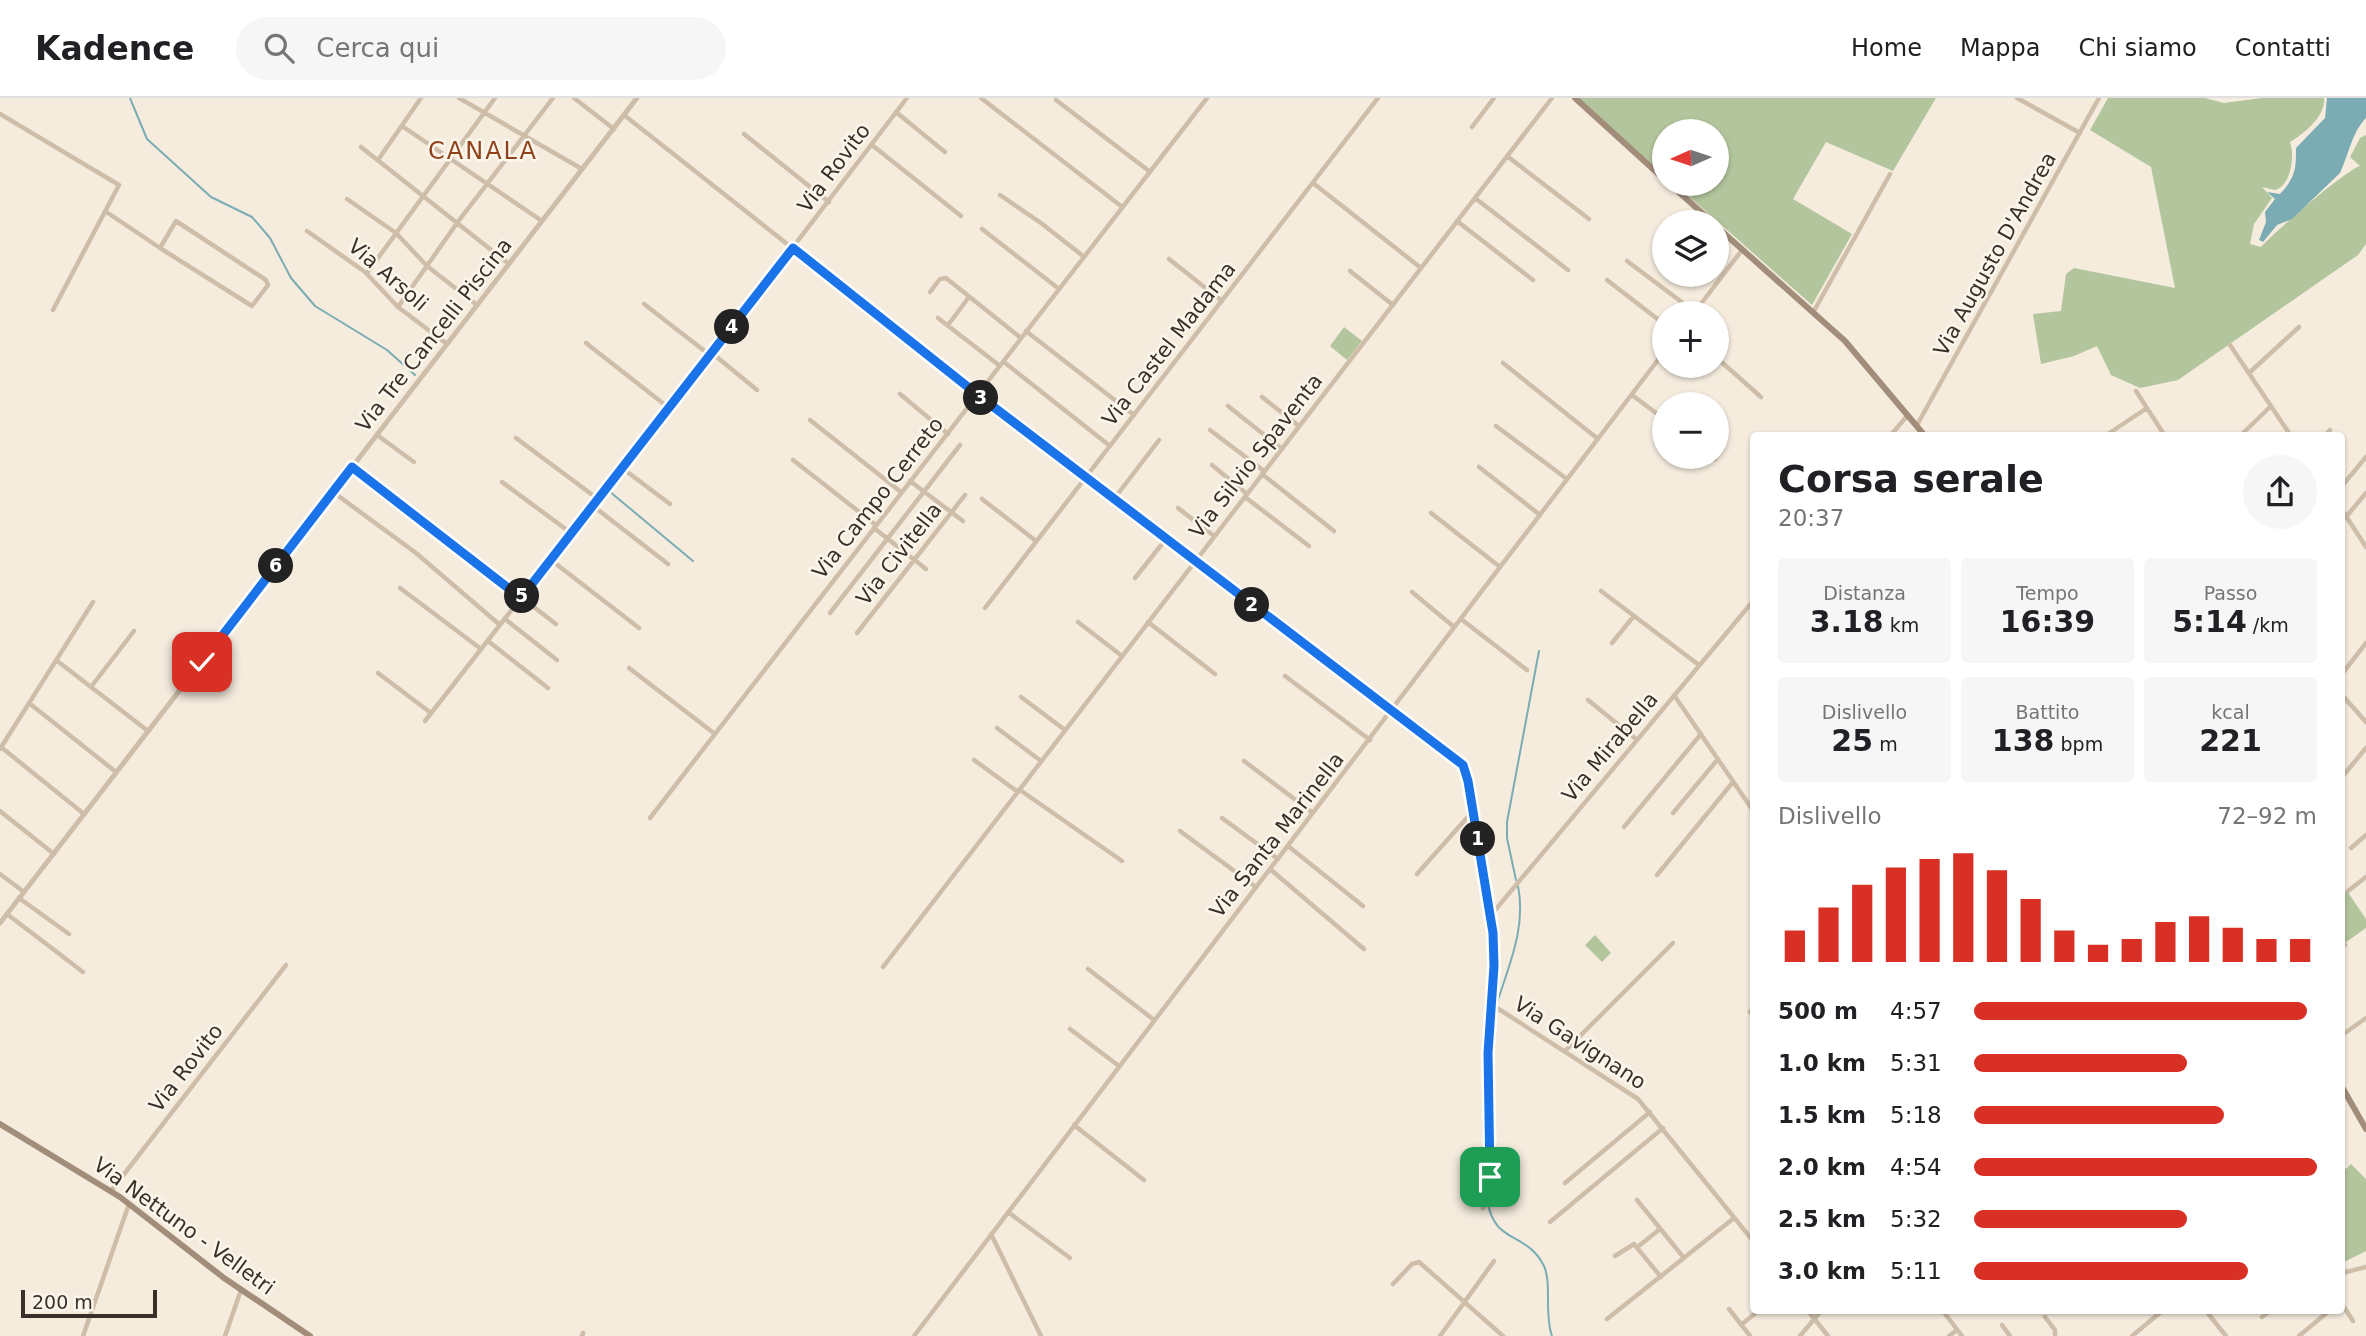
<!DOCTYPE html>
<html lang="it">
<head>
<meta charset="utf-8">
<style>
	:root { --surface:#fff; --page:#f6f6f6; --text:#202124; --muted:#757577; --line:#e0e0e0; --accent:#d93025 }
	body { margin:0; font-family:"DejaVu Sans",sans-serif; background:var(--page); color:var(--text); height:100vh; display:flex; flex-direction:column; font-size:26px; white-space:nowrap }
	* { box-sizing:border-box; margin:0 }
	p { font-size:23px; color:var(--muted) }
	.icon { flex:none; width:38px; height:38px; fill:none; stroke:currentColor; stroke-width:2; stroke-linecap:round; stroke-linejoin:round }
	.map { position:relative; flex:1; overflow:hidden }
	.details { position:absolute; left:1750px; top:334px; width:595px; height:882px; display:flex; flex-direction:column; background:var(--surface); border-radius:7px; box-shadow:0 2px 5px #0004 }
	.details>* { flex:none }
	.needle { width:46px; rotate:267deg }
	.tools { position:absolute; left:1652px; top:21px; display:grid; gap:14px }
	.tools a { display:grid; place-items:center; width:77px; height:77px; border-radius:50%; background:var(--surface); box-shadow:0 2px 5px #0004; font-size:35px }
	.scale { position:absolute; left:21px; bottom:18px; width:136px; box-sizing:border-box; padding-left:7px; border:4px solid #3b3029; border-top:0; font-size:19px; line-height:24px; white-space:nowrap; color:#3b3029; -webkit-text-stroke:5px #fbf6eb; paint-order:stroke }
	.pin { position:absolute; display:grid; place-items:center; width:60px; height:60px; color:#fff; margin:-30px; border-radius:14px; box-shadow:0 4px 10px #0006 }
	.km { position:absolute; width:35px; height:35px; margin:-18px; border-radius:50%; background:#222; color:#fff; font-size:19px; line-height:35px; text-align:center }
	.round { display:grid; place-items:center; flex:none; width:74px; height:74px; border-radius:37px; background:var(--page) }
	.head { display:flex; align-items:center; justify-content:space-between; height:119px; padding:0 28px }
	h1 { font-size:38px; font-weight:600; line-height:52px }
	.figures { display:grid; grid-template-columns:repeat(3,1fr); gap:10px; height:119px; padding:7px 28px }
	.figures div { display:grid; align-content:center; border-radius:7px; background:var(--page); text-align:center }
	.figures b { font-size:30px; font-weight:600 }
	.figures small { font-size:19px; font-weight:400 }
	.figures p { font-size:19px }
	.chart { height:196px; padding:14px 28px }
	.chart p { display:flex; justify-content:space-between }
	.chart svg { width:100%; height:126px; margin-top:7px; stroke:var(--accent); stroke-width:6 }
	ul { padding:0 28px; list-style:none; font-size:23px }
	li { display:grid; grid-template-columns:112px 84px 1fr; align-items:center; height:52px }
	li i { height:18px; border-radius:9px; background:var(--accent) }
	header { display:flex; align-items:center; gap:42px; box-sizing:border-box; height:98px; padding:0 35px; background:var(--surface); border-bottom:2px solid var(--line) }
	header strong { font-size:33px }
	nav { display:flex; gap:38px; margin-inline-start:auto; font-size:24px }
	.search { width:490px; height:63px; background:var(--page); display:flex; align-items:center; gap:18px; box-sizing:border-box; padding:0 24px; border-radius:38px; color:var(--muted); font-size:26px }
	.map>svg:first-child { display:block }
</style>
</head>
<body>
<header>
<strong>Kadence</strong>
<div class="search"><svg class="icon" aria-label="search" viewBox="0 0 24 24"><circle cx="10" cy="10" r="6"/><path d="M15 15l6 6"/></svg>Cerca qui</div>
<nav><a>Home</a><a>Mappa</a><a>Chi siamo</a><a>Contatti</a></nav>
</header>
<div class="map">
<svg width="2366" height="1238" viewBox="0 0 2366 1238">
	<rect width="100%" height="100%" fill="#f5ecde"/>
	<path fill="#b3c59c" d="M1577,0h359l-43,73 -67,-29 -33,57 59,35 -40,71 -137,-121h42v-53h-53v44z
		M2108,0h97l19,5 38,-5h62c2,18 -20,36 -34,44 5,14 1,44 -15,48l-13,-3 10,11 -18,26 -4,20 11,3c12,-14 85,-77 99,-81l-10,-9 10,-19 6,-3v109l-8,11 -180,125 -38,8 -29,-13 -14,-29 -23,10 -33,8 -8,-50 28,-3 5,-37 8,-6 101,20 -24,-121 -61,-37z
		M1344,229l18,14 -15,19 -17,-14z
		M2347,793l19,28v9l-24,17v-51z
		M1595,837l16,18 -9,9 -17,-17z
		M2342,1066l4,5 5,-5 15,15v72l-24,12z"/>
	<path fill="#7bacb4" d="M2327,0h39v20c-14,14 -17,36 -26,55l-48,46 -15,6 -14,17 -4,-2 7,-18 -1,-10 10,-13 -8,-7 13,2c16,-17 16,-26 16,-46l29,-30z"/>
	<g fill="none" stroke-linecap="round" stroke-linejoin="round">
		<path stroke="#7bacb4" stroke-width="2" d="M130,0l17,41 64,58 41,20 18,21 21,40 24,28 72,44 28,25
			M609,393l84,70
			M1516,782l-9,-42v-16l32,-171
			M1489,964c2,-16 1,-34 5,-49 12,-42 33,-82 24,-127
			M1486,983l-3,39 3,63
			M1487,1101c7,47 39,31 57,67 8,18 0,48 8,70"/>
		<path stroke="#cebea9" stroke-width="4.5" d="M459,0l123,71
			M574,0l40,31
			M981,0l140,108
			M2017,0l63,35
			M1056,2l93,71
			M896,14l49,40
			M0,16l119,71 -66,125
			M624,17l354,280 485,370 5,14 24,139 2,33 -7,106 4,109 -8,42
			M402,28l140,95
			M1472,29l22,-29
			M744,36l85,68
			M872,47l89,71
			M361,49l148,117
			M1507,58l82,63
			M378,62l43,-62
			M1313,85l108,85
			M1000,97l41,28 42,33
			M1475,100l93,72
			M347,101l49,34 31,33 50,39
			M105,113l55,37 16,-27 90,59 2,5 -16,21 -92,-58
			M1457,123l76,59
			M982,131l77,60
			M307,133l58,41 33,35 49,37
			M1169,161l53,42
			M1627,163l68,51
			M1350,173l43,34
			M367,175l128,-175
			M1607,182l57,44
			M930,194l10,-13 6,-1 75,60
			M644,206l67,52
			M398,209l59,-84 96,-125
			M1814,213l76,-137
			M1694,215l48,-63
			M938,220l62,48
			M948,227l21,-28
			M1026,233l108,84
			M586,245l83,65
			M2230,247l61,91
			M712,255l45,37
			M1717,260l44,39
			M1004,264l106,84
			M1503,265l95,76
			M2249,275l50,-46
			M2136,293l29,45
			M900,296l48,40
			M1632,297l32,24
			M1262,299l37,29
			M1228,308l54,43
			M810,322l91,72
			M1917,327l182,-327
			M1496,328l71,53
			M1210,332l54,41
			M377,337l37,27
			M1890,338l18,-21
			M2105,338l42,-28
			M2240,338l31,-30
			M2325,338l5,-6
			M516,340l82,61
			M1713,359l2,2
			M793,362l83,65
			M1212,367l35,29
			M352,369l204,157
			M1479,369l61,48
			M622,370l48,36
			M1262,376l72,57
			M910,383l53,40
			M502,384l69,51
			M2342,388l24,-29
			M333,394l83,61 84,72
			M1245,399l64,49
			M982,401l54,42
			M1114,401l45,-59
			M593,408l75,58
			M1178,410l36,28
			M2342,412l24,37
			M1431,415l69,54
			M2346,419l20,-24
			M874,430l52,41
			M551,462l88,68
			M1135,480l31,-39
			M400,490l81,61
			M1601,493l98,74
			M1412,494l42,35
			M985,510l393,-510
			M830,515l130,-168
			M505,521l52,41
			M1461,521l66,51
			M1078,524l44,34
			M1148,524l67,52
			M857,535l108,-138
			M488,543l60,47
			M1612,545l21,-26
			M56,562l92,71
			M629,570l86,66
			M378,575l53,40
			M2342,576l24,-31
			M1285,578l85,64
			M91,589l43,-56
			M1674,597l80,117
			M2342,597l24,27
			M1021,599l44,33
			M1588,602l48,39
			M29,605l87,69
			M425,623l287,-368 195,-255
			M997,630l44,33
			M1,649l83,67
			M0,651l93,-147
			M974,662l44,32
			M1244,663l69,52
			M2342,679l24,-29
			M1020,692l102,71
			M0,713l54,43
			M1673,715l45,-54
			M650,720l557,-720
			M1222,720l56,41
			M1624,729l77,-93
			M1180,733l76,56
			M1288,748l75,60
			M2351,750l15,-13
			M1270,771l94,80
			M0,776l24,18
			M1417,776l56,-63
			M1657,777l76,-93
			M2348,793l18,-14
			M19,800l50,36
			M7,816l76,58
			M1491,817l263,-315
			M2342,849l3,-2
			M883,869l669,-869
			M1088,871l66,51
			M1491,906l147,95 116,143
			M1750,914l4,-5
			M1070,931l49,37
			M2342,937l24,-17
			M1566,952l107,-107
			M1074,1027l70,55
			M1565,1085l85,-71
			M111,1093l175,-226
			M1637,1102l47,58
			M1008,1114l62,46
			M1550,1124l113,-94
			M991,1136l50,102
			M1640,1147l20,-16
			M1615,1158l19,-12 27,33
			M2342,1175l24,-6
			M1393,1186l19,-20 7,-2 84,74
			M2342,1206l11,17
			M1729,1211l21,27
			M1808,1213l20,25
			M1943,1213l19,25
			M2206,1213l20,25
			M2045,1219l10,13v6
			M2262,1219l8,-6
			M1607,1221l127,-101
			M1741,1227l17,-14
			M2002,1227l8,11
			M83,1238l46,-132
			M225,1238l16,-46
			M582,1238l1,-3
			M914,1238l750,-984
			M1440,1238l54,-75
			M1800,1238l21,-25
			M1949,1238l8,-6
			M2132,1238l30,-25
			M2299,1238l30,-25"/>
		<path stroke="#cebea9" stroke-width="5" d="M0,825l637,-825"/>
		<path stroke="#a28d7a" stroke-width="6" d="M1575,0l89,81
			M1670,86l42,38
			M1717,129l128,114 80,95
			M2342,989l24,42
			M0,1026l120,73 104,81 86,58"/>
	</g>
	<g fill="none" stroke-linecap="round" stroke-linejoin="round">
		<defs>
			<path id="route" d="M202,564l150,-195 169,131 272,-350 185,147 485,370 5,16 25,152 1,33 -6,87 2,124"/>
		</defs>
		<use href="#route" stroke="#fff" stroke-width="14"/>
		<use href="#route" stroke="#1a73e8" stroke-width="9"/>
	</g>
	<g text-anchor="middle" stroke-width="5" stroke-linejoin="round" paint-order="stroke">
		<g font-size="21" fill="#3b3029" stroke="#fbf6eb">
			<text transform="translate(834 70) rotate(-53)" y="7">Via Rovito</text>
			<text transform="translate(1995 156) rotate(-61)" y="7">Via Augusto D'Andrea</text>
			<text transform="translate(388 177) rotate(41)" y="7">Via Arsoli</text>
			<text transform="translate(434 237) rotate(-52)" y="7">Via Tre Cancelli Piscina</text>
			<text transform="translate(1169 246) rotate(-52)" y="7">Via Castel Madama</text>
			<text transform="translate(1256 358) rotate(-52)" y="7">Via Silvio Spaventa</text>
			<text transform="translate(878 400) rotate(-52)" y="7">Via Campo Cerreto</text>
			<text transform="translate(899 456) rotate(-52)" y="7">Via Civitella</text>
			<text transform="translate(1610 649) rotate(-50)" y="7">Via Mirabella</text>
			<text transform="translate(1277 737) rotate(-52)" y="7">Via Santa Marinella</text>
			<text transform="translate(1580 945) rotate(33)" y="7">Via Gavignano</text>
			<text transform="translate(186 970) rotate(-52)" y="7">Via Rovito</text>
			<text transform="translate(184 1128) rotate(36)" y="7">Via Nettuno - Velletri</text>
		</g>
		<g font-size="24" letter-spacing="2" fill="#90431b" stroke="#fbf6eb">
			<text x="483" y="61">CANALA</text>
		</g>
	</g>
</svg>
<div class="tools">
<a><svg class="needle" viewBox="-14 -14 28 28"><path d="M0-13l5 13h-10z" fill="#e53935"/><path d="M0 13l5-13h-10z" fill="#757577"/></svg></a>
<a><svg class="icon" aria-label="layers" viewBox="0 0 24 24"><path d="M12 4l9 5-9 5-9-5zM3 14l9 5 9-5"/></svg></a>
<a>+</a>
<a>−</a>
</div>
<div class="scale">200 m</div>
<div class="pin" style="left:1490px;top:1079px;background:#1e9e55"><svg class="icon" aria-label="arrive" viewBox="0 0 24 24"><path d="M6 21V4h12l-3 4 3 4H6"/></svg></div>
<div class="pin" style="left:202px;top:564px;background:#d93025"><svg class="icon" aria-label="check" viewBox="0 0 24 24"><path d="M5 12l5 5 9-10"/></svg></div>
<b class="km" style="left:1478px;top:741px">1</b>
<b class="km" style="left:1252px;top:507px">2</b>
<b class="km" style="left:981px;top:300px">3</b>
<b class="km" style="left:732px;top:229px">4</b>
<b class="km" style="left:522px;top:498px">5</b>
<b class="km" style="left:276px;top:468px">6</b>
<section class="details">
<div class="head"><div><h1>Corsa serale</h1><p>20:37</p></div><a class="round"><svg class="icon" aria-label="share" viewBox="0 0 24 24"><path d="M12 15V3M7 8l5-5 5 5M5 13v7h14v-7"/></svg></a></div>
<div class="figures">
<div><p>Distanza</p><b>3.18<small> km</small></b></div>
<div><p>Tempo</p><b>16:39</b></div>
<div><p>Passo</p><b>5:14<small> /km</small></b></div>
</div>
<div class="figures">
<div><p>Dislivello</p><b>25<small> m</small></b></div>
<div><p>Battito</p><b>138<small> bpm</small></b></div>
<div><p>kcal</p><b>221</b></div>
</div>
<div class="chart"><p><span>Dislivello</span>72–92 m</p>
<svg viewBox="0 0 160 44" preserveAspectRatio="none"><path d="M5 44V33M15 44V25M25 44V17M35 44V11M45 44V8M55 44V6M65 44V12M75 44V22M85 44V33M95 44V38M105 44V36M115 44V30M125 44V28M135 44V32M145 44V36M155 44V36"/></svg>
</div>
<ul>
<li><b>500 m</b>4:57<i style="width:97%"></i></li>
<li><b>1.0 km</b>5:31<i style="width:62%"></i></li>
<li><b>1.5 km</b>5:18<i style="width:73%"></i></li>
<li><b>2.0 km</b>4:54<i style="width:100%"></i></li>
<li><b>2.5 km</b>5:32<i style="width:62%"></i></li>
<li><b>3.0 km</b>5:11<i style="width:80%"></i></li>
</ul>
</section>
</div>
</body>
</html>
